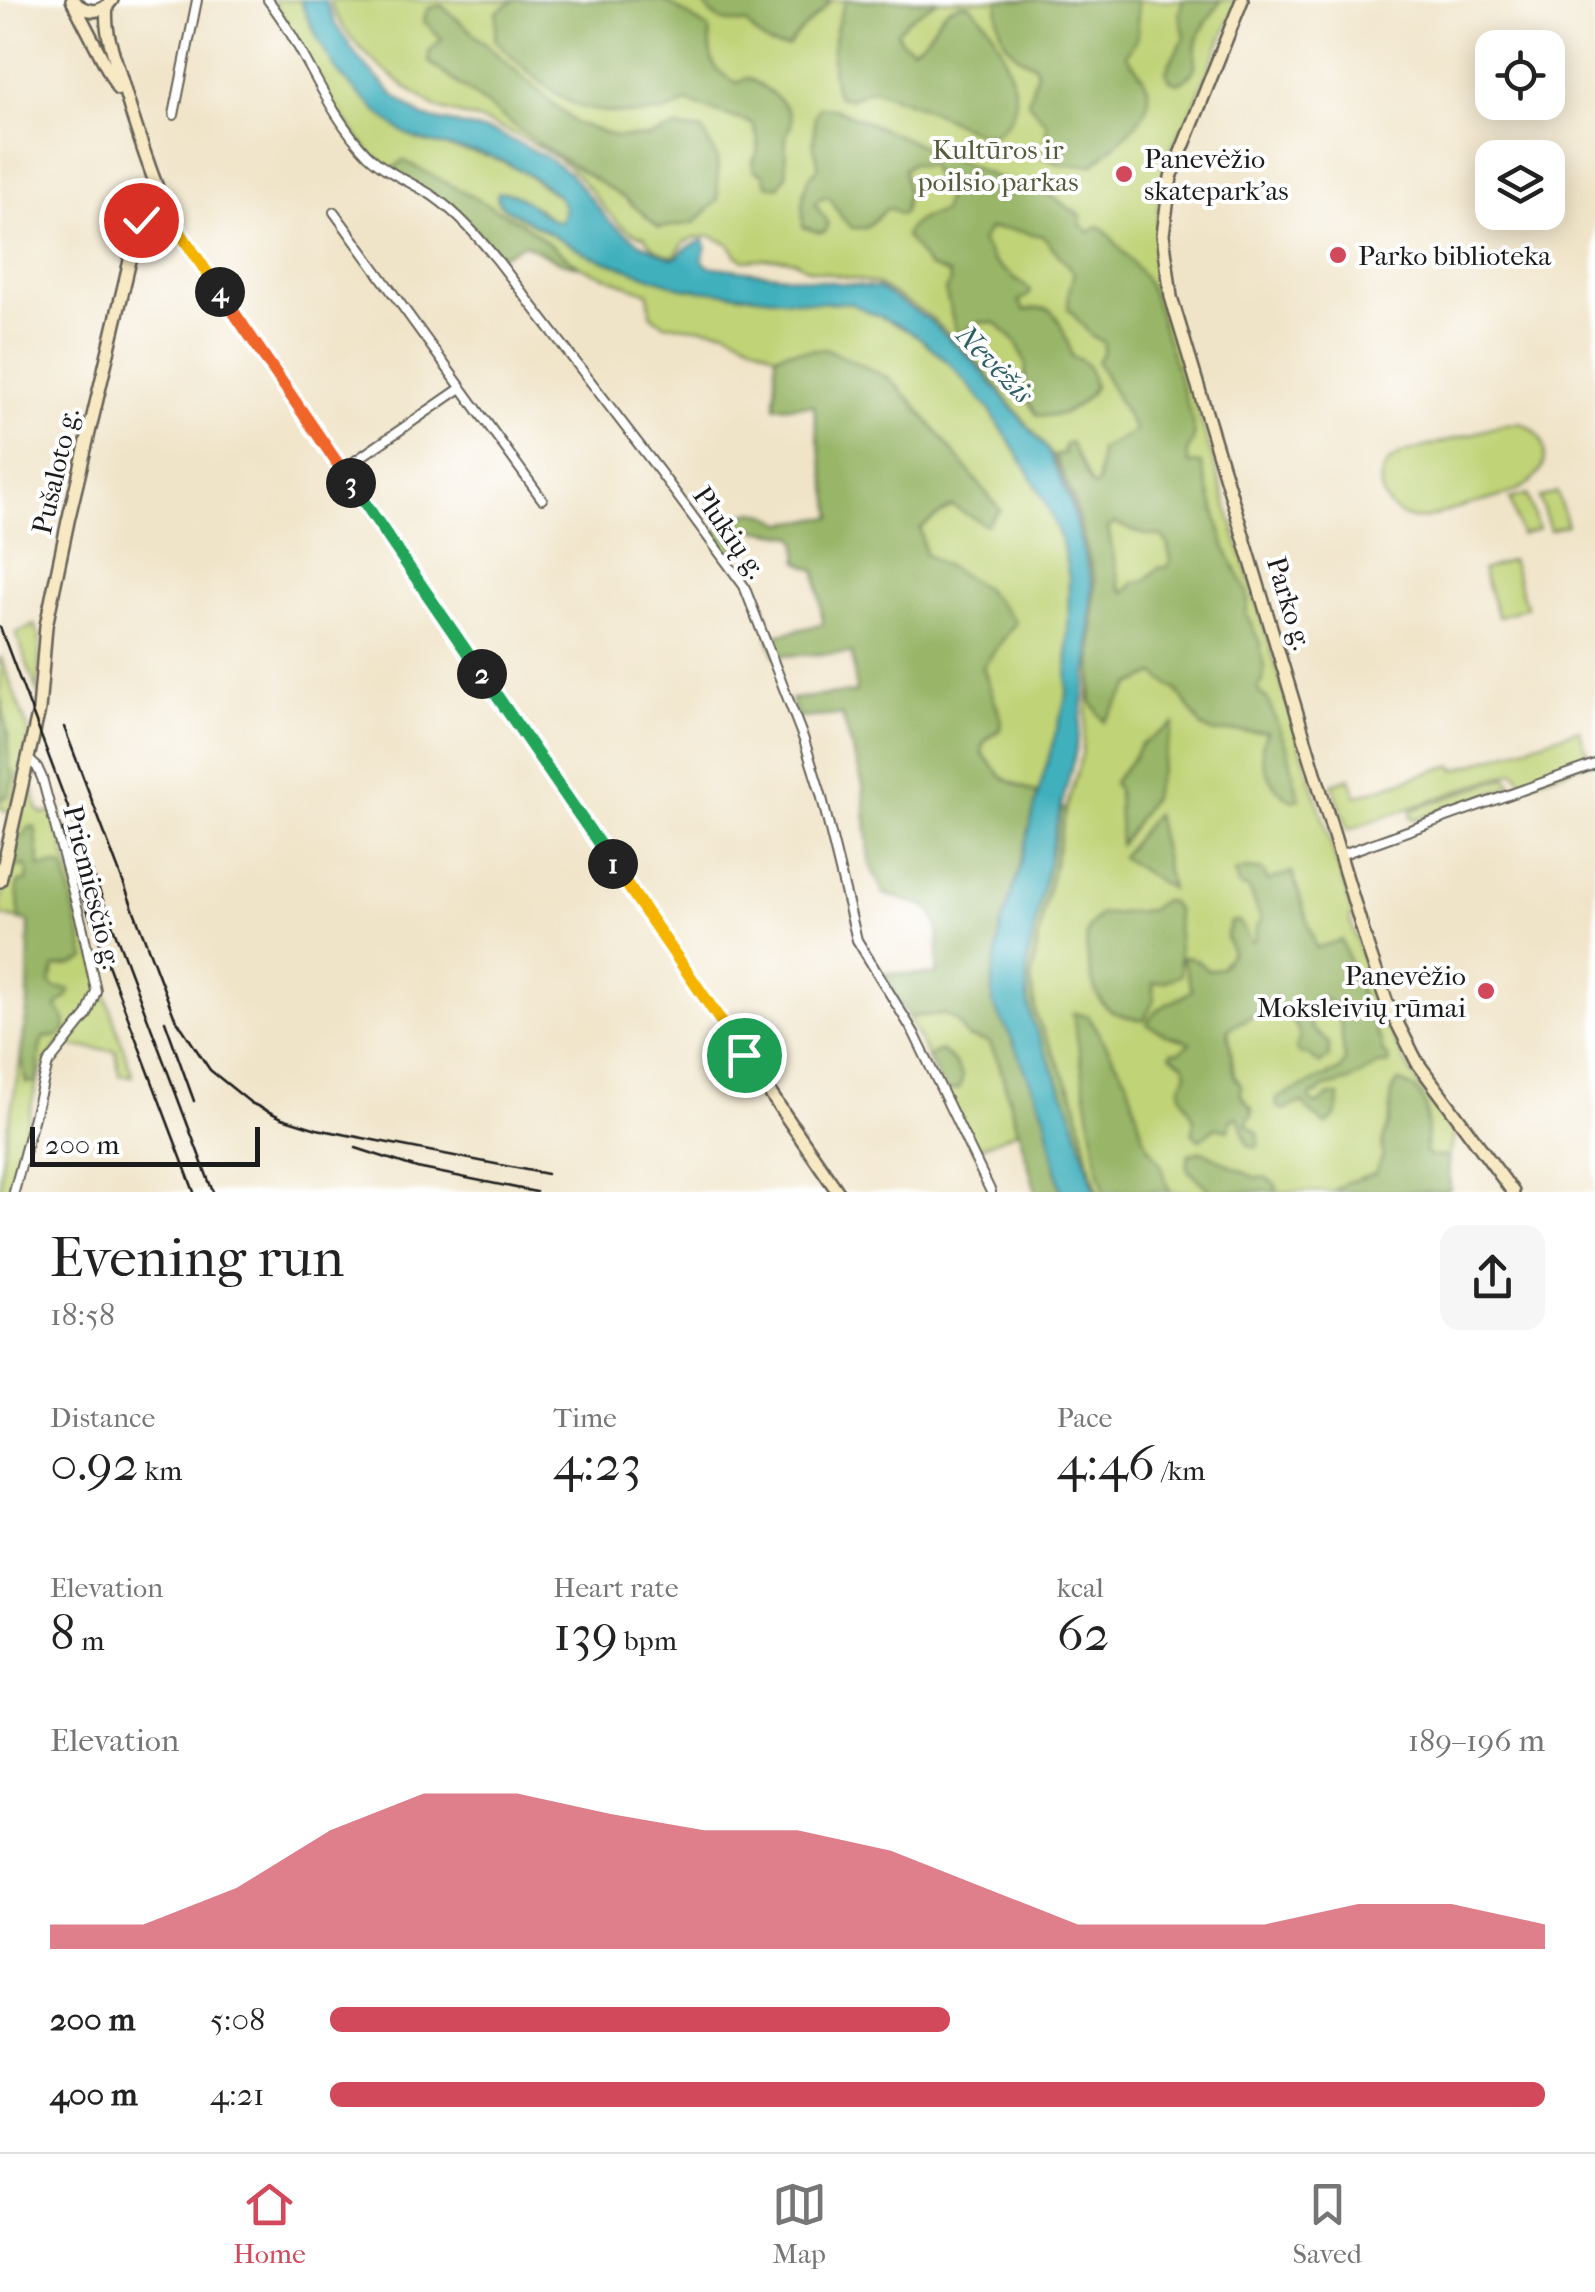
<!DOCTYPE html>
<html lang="en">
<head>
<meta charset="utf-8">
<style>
	:root { --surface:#fff; --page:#f6f6f6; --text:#222; --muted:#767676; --line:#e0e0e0; --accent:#d1495b }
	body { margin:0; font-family:"IM FELL French Canon",serif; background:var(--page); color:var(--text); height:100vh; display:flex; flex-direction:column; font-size:38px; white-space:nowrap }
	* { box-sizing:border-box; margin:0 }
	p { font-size:32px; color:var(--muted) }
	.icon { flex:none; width:55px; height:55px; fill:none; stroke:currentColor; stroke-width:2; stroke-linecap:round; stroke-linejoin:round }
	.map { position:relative; height:1192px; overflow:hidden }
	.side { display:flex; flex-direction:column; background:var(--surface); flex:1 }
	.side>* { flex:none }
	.fabs { position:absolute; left:1475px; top:30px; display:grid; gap:20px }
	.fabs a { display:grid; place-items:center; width:90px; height:90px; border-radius:20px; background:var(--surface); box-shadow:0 5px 25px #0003; font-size:50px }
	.scale { position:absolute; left:30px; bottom:25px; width:230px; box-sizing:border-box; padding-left:10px; border:5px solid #1c1c1c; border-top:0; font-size:28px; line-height:35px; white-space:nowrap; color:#1c1c1c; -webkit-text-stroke:8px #fff; paint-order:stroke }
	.pin { position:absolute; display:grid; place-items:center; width:85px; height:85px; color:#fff; margin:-42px; border:5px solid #fff; border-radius:50%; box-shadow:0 2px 10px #0007 }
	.km { position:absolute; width:50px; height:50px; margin:-25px; border-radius:50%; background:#222; color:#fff; font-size:28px; line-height:50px; text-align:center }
	.round { display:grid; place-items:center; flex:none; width:105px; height:105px; border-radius:20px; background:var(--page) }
	.summary { display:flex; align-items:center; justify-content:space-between; height:170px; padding:0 50px }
	h1 { font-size:55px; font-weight:600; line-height:75px }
	.metrics { display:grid; grid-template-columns:repeat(3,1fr); gap:15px; height:170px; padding:10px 50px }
	.metrics div { display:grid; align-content:center }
	.metrics b { font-size:50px; font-weight:600 }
	.metrics small { font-size:28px; font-weight:400 }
	.metrics p { font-size:28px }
	.chart { height:280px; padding:20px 50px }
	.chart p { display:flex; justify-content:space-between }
	.chart svg { width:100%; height:180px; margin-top:10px; fill:var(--accent); opacity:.7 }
	ul { padding:0 50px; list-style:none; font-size:32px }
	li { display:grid; grid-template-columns:160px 120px 1fr; align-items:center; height:75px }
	li i { height:25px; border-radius:12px; background:var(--accent) }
	.tab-bar { display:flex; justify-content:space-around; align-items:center; height:140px; border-top:2px solid var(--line); background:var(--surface); font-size:28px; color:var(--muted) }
	.tab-bar a { display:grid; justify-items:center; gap:5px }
	.tab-bar .selected { color:var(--accent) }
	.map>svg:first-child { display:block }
</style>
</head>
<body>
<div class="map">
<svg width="1595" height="1192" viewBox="0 0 1595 1192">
	<rect width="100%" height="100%" fill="#fff"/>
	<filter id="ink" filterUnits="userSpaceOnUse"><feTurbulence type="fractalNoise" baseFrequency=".01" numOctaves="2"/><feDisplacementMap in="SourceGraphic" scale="20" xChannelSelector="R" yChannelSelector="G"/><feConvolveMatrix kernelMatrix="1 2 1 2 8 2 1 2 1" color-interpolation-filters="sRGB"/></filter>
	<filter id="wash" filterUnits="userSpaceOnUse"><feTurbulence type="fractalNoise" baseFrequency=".0048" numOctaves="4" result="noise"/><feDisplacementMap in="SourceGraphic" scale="40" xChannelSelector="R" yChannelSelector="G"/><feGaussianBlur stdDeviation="2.25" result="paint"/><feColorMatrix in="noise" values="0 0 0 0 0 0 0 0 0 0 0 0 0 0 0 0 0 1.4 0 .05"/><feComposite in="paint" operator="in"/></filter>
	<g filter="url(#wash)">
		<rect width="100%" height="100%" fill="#f0e4c8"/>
		<path fill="#c0d377" stroke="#6e784a" stroke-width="2.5" d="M273,0h27l11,27 106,113 74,17 29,13 37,26 7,10v10l-3,6c-13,-1 -17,-12 -28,-16 -10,-4 -25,-3 -35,-4l4,5 87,48 93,33 130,14 37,1 19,7 51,27 32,28 38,44 35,55 21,37 17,41 7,35 -2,118 -29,99 -35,-16 -21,-25 2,-11 16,-12v-17l-8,-17 -9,-29v-80l-58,-33 -5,-26 32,-23 47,5 -87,-109 -25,-24 -99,-26 -12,4 -50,-25 -61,-6 -14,-8 -3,-23 -68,-26 -58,-44 -130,-53 -20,-15 -35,-45 -20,-31z
			M329,0h909l-48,115c-38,55 -38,127 -25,189l187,609 -2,6c23,77 49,154 106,213l-8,24 2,33 -5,3h-347l-9,-28 -12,-61 -41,-87 -5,-36 13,-72 22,-98 16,-56 9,-78 2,-92 -22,-86 -19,-43 -75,-94 -48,-45 -52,-32 -69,-15 -13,-8 -16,-3 -35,2 -7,-4 -8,-12 -18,-8 -17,2 -10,4 -9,14c-12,-1 -25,-9 -31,-20 -30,-3 -54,-53 -77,-70 -27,-21 -56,-35 -88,-46 -12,-4 -25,-6 -37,-10 -9,-3 -18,-11 -26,-16 -35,-25 -71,-53 -87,-94z
			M1520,423c13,4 22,13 24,27 5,43 -56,49 -86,58 -13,3 -31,13 -45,11 -30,-4 -46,-44 -17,-62 10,-6 24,-8 36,-12 25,-7 49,-14 74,-21z
			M1557,492l10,33 -17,5 -11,-32z
			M1527,494l11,35 -17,6 -11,-36z
			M1511,560l16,47 -29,10 -16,-47z
			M35,625l5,14 -2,55 -22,-61z
			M0,656l30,78 -19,79 -11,-5v-8l8,-5v-59l-8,-39z
			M1579,729l11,33 -66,22 -9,-13 -167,59 -16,-46 18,-6 6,18 96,-31 3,5z
			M1507,777l4,6 -2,4 -89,31 -8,1 -2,-3 2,-6z
			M30,778l8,32 5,4 11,-2c24,89 48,177 79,264l-14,-1 -3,-24 -58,-6 -14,20 -7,18 -27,109h-10c0,-46 15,-91 21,-138l5,28 18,-44 9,-1 7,-22 -3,-8 11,-18 -13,-1 -6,-5 6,-16 17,-2 -32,-98 -1,-11 -14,8 3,6v12l-11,5 3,33 -20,-5v-9z
			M943,1014l13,7 11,16 21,5 11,21 18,68 -43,19 -66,-133z"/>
		<path fill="#98b568" stroke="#5a6842" stroke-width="2.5" fill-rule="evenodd" d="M514,0h150l45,29c2,30 -1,40 29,54l9,-5c15,6 47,28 44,47 -1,3 -3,5 -4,8 -2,9 -2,33 0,42l-9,12 -11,-2 -4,-11 -9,-4 -2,-8c10,-13 6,-23 1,-38l-66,-22c-16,10 -33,13 -52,12 -18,0 -36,-2 -54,-7 -26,-9 -66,-47 -86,-67l2,-28z
			M704,0h126v2c-14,16 -30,27 -42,45 -22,1 -28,-9 -42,-24 -19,1 -38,-3 -42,-23z
			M846,0h92l-29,19 -12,13 4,9 11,7c26,-10 22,-46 57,-44 9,9 19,18 25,30 9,15 26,59 20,75 -3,11 -11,17 -19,25h-15l-53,-25 -54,-20 -24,10 -11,-2c-12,-33 -5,-66 8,-97z
			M998,0h139l1,37 -12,18c9,11 24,27 23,42 -1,23 -39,52 -56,68h-31l-18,-7 3,-34 -19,-22 9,-30 -3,-8c-29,-10 -38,-35 -36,-64z
			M1183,0h38c-7,12 -16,23 -22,35 -10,22 8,34 -21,48l-8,-3 -4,-7c2,-10 13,-25 19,-36l-6,-24z
			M441,5l134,118 42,14h31l27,-9 28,3 14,28 1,41 -24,23 -35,5 -32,-28 -88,-56 -110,-82v-10l13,-13 -18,-18 3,-12z
			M819,107l17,2 180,77c12,2 24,4 35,10 11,5 19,14 30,20l-1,8 9,8 10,-6 6,4 38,46 10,19 40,128c2,11 2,19 -6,28l2,13 12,-1 25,86 21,43 1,11 -2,10 14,30 4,24 -1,15 -5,5 2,7 7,4 21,52 11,49 -6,2c-18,-9 -31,-31 -31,-52 0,-6 3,-11 5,-17l-37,-1 -15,2 -13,-6 -25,-36 -22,-17 -24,11 -27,37 -13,-21 4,-121 -22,-82 -18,-42 9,-3v-7l6,-4 23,45 5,-3 2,-34 35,-19 -38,-70 6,-8 1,-11 -12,-5 -24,-29 1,-18 5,-17 -31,-37 -36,-7h-18l-8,12 14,22 35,27 -1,5 -10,6 5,9c7,-1 20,-4 26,0 10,7 19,35 22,47 18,4 18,14 22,30 -13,20 -32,32 -57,28l-13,-20 2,-30 -9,-22 -21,-20 -16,-1 -23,14 -12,-46 5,-7 -1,-9 -20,-7 -24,-31c6,-16 22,-19 37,-24l4,-14 -17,-33 -9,1 -8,-3 -8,6 3,24 -3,19 -4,3 -8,-6h-6l-20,19h-14l-10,-10 -12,-20 -7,-1 -8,6c4,12 17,15 11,28l-5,2 -18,-6c0,-22 -4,-44 15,-59 1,-10 -2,-12 -4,-21 -1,-9 2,-17 0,-29zM1115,523c15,7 30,14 46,13l6,7 4,18 -5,6 -8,1 -14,13 -9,1 -10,10 -5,-4 -12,-60z
			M403,160l119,63 58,44 -22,-6 -34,-17 -25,13 -40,-43 -67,-44z
			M827,349l60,28 25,24 88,109 -14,15 -34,-19 -32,22 5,26 58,33 33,35 -33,45 19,55 -2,7 -16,13 -2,11 21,25 35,16 -20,81 -17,51 -8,77 17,32 35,80 16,77h-25l-37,-129 -10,-21 -22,-5 -10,-16 -13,-7 -36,3 -27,-44 56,2c0,-24 8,-54 -12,-69l-41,-12 -14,-29 -7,-80 -21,-70 -44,3 -7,-19 65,-7 -4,-39 -77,3 -7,-19 55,-13 -7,-53 -17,-9 -2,-22 -4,-4 -43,-7c-13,4 -16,17 -20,29l-19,-24 27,-18 16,-4 12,2 17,9 50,-6c-6,-38 -17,-74 -19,-112l-39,2 1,-52 11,-4z
			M0,697l8,39 1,30 5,9 -6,20 -8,5z
			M1174,724l-22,74 -32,47 -2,-53 -5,-10 20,-24 7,-13z
			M1062,808l4,2 -22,98 -13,72 5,36 41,87 12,61 9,28h-3l-24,-82 -39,-89 -5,-24v-35l10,-53z
			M1155,814l16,75 -50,-32z
			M29,827h6l5,40 15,-2 9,2 22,92 -14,6 -17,2 -5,16 5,5 13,1 2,4 -13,14 8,13 1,10 -7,6 -16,2 -3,9 -3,36 -11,-1 -5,-28 7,-50 1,-82 -9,-2 -3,-33 2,-5 8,-1 1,-11 -3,-5 -6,2 -3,-2 1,-25 8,-5z
			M1246,869l17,2 5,10 24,-9 24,76 25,-8 8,20 2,17 8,10 5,21 12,20 1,8 4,5 2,12 5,4 1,7 -11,1 -29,16 -26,7 -6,6h-5l-2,5 3,5h6l11,-9 9,1c0,13 -2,22 -13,29l-15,-12 -9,-11 -18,8 -7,-3v-9l63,-28 5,-9 -7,-55 -19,-9 -6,1c-2,5 -2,23 -2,30l18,15v14l-9,7 -12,-9 -10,-2 -2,-6 4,-8 -2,-9 -14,-23c-14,1 -45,14 -56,23l6,45 7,10v10l11,14v6l-4,4 -1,6 11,8 1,10 -3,5 -8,-3 -10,-28 -7,2 -2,11 -13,-3 -17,13 -7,-7c8,-18 -9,-27 -12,-44l7,-17 -3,-8 -14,-9 3,-4 6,1 12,-10 -22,-6 -22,-12c8,-20 30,-21 45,-34l-10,-33c11,-1 19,5 25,13l13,-2 12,-16 -6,-15 5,-15 8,-1 12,21 4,-3 1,-10 5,-10 -12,-30 -10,-3 -5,-13z
			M1163,901l7,1 6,7 5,66 -17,7 -11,1 1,17 -10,20c-13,-2 -27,-4 -38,-13 -14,-12 -24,-62 -17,-79 2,-5 7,-8 10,-13l51,-5z
			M1073,1013l15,3 39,63 17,60 16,24 10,29h-65l-6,-19z
			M941,1050l13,12 9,15 -4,12 -15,2 -16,-33 5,-5z
			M1398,1082c37,8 28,41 28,70l3,5 19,-1 2,33 -5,3h-112l12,-9 30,-10 8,-17c-3,-14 2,-20 6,-33 4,-15 -2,-28 9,-41z
			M1202,1151l52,26 13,1 9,7 1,7h-69l1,-3 -22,-20 2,-15z"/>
		<path fill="#41b0bd" stroke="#2e666c" stroke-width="2.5" d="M300,0h25l10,24 24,35 35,36 29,22 74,16 46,22 26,18 42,50 29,20 31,15h5l10,-10 18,-8 2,6 -4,13 6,7 170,22 50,31 47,44 73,88 21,48 23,86 -3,79 -13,87 -20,75 -29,136v35l5,24 39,89 24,82h-34l-16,-77 -35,-80 -17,-31v-28l8,-50 17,-51 20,-81 29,-99 2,-118 -7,-35 -17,-41 -21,-37 -35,-55 -38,-44 -32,-28 -20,-12 -50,-22 -37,-1 -130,-14 -93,-33 -87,-49 -5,-8 1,-5c25,-5 40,26 63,29 2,-6 4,-8 3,-15 -5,-19 -56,-45 -74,-51 -31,-10 -68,-8 -94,-29 -16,-12 -50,-44 -61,-59 -14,-21 -25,-45 -35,-68z"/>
	</g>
	<g filter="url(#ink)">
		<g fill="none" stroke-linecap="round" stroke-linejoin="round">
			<defs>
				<path id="street" d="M268,0c38,48 56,110 100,155 19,18 43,27 65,41 26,18 45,41 65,65l162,211 84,114 60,154 17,54 36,146 57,93 77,159
					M174,115l23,-115
					M334,212l208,287
					M342,470l119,-82
					M1340,855l255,-91
					M14,1192l34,-128 39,-49 9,-24 -14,-66 -40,-147 -5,-11 -9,-8"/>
				<path id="secondary" d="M72,0l46,89
					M1242,0l-71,177 -8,57 8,63 197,651 19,55 30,59 96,130
					M73,1c13,12 28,14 39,-1
					M107,6c-3,26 6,45 13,69 14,48 29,96 49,142l669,975
					M0,881l39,-171 7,-84 22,-105 69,-290c5,-15 11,-22 26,-29"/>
			</defs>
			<use href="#street" stroke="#666258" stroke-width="12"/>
			<use href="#secondary" stroke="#666258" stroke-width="16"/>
			<use href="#street" stroke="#fff" stroke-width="8"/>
			<use href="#secondary" stroke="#f7e9c3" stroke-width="11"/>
			<path stroke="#1c1c1c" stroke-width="2.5" d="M0,627l213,565
				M64,727l110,289 36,54 41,33 31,15 35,11 230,45
				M63,830l13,50 118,312
				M165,1021l29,80
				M356,1148l61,20 119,24"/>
		</g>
	</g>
	<g fill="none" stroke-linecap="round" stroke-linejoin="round" filter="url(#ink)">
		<defs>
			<path id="split-1" d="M613,864l131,191"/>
			<path id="split-2" d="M482,674l131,190"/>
			<path id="split-3" d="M351,483l131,191"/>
			<path id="split-4" d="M220,292l131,191"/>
			<path id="split-5" d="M141,220l6,-9 16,-9 10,20 47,70"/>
		</defs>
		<use href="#split-1" stroke="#fff" stroke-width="20"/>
		<use href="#split-2" stroke="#fff" stroke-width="20"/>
		<use href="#split-3" stroke="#fff" stroke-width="20"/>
		<use href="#split-4" stroke="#fff" stroke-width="20"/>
		<use href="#split-5" stroke="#fff" stroke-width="20"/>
		<use href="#split-1" stroke="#f5b400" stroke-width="12"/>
		<use href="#split-2" stroke="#22a559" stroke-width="12"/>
		<use href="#split-3" stroke="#22a559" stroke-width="12"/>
		<use href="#split-4" stroke="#f0652b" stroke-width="12"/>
		<use href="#split-5" stroke="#f5b400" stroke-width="12"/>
	</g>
	<g fill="#d1495b" stroke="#fff" stroke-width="4">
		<circle cx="1124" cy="174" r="10"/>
		<circle cx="1338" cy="255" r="10"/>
		<circle cx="1486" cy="991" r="10"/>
	</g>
	<g text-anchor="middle" stroke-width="8" stroke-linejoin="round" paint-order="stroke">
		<g font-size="28" fill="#555c3c" stroke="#fff">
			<text x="998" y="159">Kultūros ir<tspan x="998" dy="32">poilsio parkas</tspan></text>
		</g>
		<g font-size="28" fill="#1c1c1c" stroke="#fff" text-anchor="start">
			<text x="1144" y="168">Panevėžio<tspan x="1144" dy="32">skatepark'as</tspan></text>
			<text x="1358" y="265">Parko biblioteka</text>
			<text x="1466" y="985" text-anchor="end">Panevėžio<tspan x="1466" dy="32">Moksleivių rūmai</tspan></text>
		</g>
		<g font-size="28" fill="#1c1c1c" stroke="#fff">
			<text transform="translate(55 471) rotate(-77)" y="10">Pušaloto g.</text>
			<text transform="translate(730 532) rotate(55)" y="10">Plukių g.</text>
			<text transform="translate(1290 603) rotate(73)" y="10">Parko g.</text>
			<text transform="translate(93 887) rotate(76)" y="10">Priemiesčio g.</text>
		</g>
		<g font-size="30" font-style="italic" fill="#2d5f64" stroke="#fff">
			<text transform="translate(995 364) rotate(46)" y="10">Nevėžis</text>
		</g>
	</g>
</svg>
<div class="fabs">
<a><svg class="icon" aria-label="locate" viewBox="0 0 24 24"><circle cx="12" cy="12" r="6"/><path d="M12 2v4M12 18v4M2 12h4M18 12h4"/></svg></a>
<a><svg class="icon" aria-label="layers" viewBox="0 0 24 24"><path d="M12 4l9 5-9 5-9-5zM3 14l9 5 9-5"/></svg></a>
</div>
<div class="scale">200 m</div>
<div class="pin" style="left:744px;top:1055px;background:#1e9e55"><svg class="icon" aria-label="arrive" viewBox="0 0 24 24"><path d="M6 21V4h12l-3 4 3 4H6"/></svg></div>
<div class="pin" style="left:141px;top:220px;background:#d93025"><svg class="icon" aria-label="check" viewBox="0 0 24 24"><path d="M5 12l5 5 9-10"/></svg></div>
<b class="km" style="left:613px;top:864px">1</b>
<b class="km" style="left:482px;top:674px">2</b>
<b class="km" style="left:351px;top:483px">3</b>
<b class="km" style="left:220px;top:292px">4</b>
</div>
<section class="side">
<div class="summary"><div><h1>Evening run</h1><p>18:58</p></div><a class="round"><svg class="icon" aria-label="share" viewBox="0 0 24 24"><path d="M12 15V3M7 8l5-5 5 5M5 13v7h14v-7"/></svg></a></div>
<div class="metrics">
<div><p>Distance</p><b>0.92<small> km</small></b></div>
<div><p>Time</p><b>4:23</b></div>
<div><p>Pace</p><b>4:46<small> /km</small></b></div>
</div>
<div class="metrics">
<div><p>Elevation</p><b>8<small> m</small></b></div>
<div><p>Heart rate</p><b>139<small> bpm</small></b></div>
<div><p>kcal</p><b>62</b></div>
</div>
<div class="chart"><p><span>Elevation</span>189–196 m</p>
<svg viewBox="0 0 160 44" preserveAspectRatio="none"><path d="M0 44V38L10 38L20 29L30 15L40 6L50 6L60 11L70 15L80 15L90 20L100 29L110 38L120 38L130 38L140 33L150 33L160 38V44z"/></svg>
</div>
<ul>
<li><b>200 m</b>5:08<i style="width:51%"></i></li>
<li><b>400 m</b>4:21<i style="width:100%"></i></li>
</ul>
</section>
<nav class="tab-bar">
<a class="selected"><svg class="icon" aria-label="home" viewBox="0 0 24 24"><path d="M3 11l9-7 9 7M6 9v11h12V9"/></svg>Home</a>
<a><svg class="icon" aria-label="map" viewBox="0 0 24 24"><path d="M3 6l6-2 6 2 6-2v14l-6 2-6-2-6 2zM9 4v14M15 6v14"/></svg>Map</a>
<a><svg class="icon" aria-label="saved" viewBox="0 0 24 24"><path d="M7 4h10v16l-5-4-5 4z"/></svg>Saved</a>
</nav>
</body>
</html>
